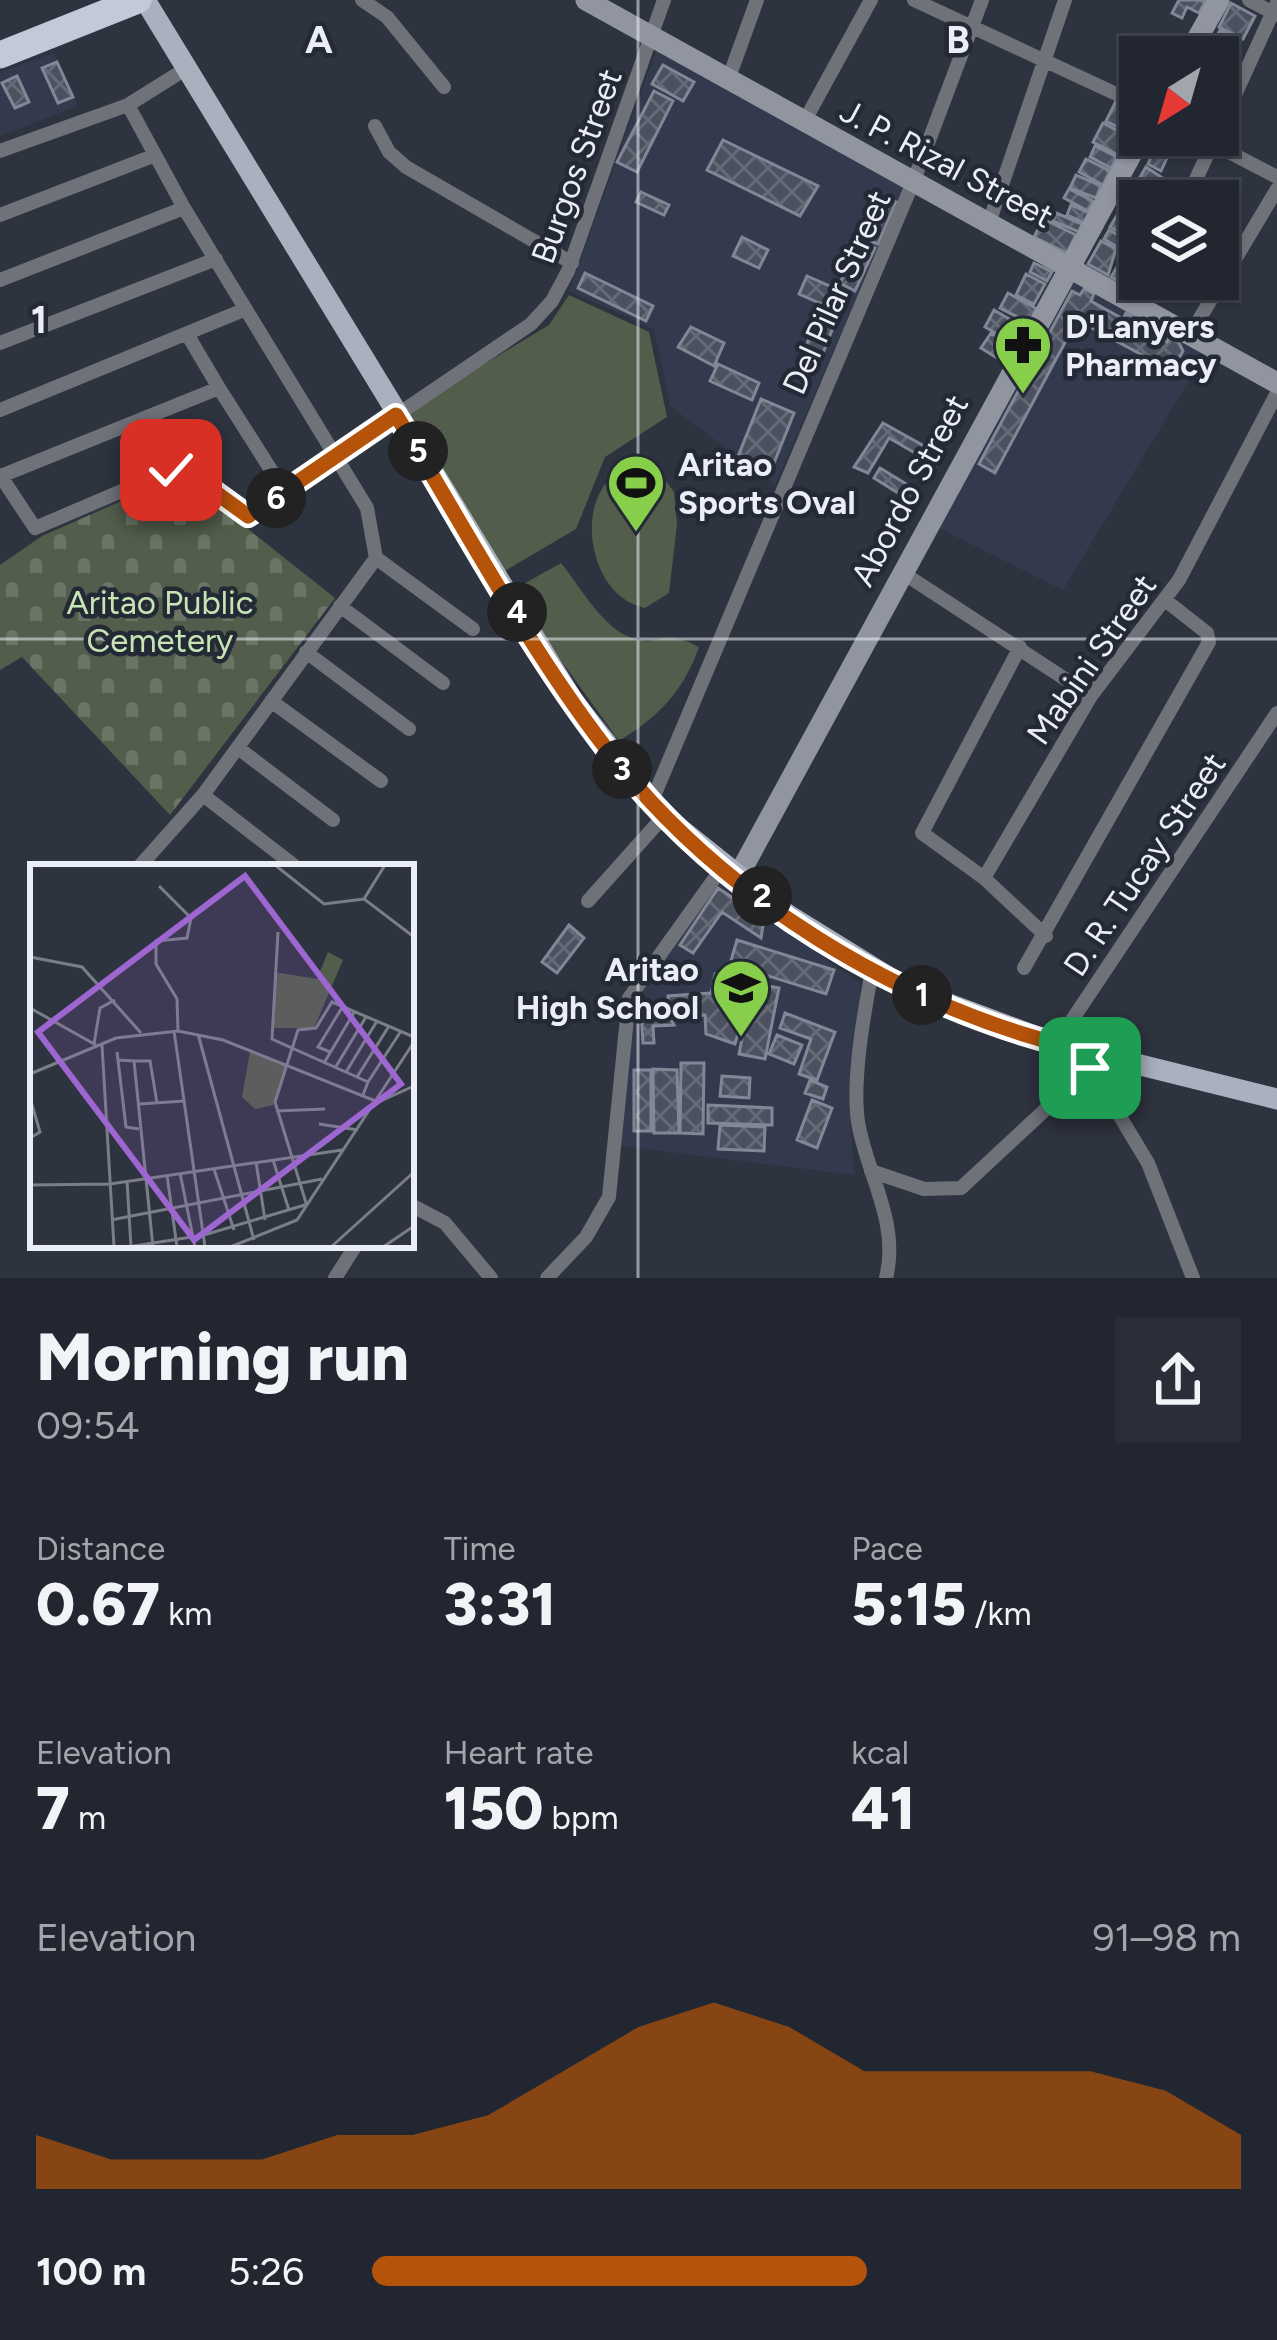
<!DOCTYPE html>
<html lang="en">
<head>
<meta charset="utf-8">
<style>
	:root { --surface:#222630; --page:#2a2e38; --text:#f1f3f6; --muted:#a2a5ab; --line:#3f434c; --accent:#b45309 }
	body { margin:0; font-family:Figtree,sans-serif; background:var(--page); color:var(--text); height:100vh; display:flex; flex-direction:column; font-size:45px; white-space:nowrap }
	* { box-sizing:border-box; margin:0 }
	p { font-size:39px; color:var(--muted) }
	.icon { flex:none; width:66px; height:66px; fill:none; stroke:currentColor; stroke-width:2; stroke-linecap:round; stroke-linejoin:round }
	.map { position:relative; height:1278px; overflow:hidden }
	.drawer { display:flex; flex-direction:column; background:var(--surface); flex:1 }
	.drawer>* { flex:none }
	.needle { width:78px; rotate:217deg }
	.controls { position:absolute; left:1119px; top:36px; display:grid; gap:24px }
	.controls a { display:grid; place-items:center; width:120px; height:120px; border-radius:0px; background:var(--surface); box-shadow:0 3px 9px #0004,0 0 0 3px var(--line); font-size:60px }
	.pin { position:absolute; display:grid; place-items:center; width:102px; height:102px; color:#fff; margin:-51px; border-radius:24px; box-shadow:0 6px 18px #0006 }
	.km { position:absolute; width:60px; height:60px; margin:-30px; border-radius:50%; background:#222; color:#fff; font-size:33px; line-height:60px; text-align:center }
	.round { display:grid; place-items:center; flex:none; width:126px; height:126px; border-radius:0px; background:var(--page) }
	.head { display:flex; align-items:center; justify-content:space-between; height:204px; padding:0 36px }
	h1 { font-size:66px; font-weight:800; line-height:90px }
	.metrics { display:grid; grid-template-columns:repeat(3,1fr); gap:18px; height:204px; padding:12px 36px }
	.metrics div { display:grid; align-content:center }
	.metrics b { font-size:60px; font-weight:800 }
	.metrics small { font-size:33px; font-weight:400 }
	.metrics p { font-size:33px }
	.chart { height:336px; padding:24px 36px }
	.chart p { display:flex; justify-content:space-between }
	.chart svg { width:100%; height:216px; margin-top:12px; fill:var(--accent); opacity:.7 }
	ul { padding:0 36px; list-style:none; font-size:39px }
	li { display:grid; grid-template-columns:192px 144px 1fr; align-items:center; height:90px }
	li i { height:30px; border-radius:15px; background:var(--accent) }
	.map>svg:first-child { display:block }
</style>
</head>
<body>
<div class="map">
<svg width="1277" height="1278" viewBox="0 0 1277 1278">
	<defs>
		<pattern id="cemetery-stones" width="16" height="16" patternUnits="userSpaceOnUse" patternTransform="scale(3)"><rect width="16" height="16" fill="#525d4b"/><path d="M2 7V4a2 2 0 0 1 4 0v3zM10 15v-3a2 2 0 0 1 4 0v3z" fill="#6b7566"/></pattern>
		<pattern id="building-cross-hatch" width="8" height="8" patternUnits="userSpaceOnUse" patternTransform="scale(3)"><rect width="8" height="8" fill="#4c515f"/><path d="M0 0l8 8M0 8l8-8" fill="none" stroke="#666a77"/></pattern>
	</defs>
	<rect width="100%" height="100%" fill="#2e3340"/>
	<path fill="#333a4d" d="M656,51l249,137 -130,297 -105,-79 -16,-77 -85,-38z
		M54,53l24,53 -78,30v-64z
		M1074,279l132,73 -143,238 -124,-62z
		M720,884l141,100 -12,117 5,74 -233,-29 8,-141z"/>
	<path fill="#525d4b" d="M569,295l80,37 18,85 -62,40 -29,72 -73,43 -103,-157 149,-90z
		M630,467l31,7 13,18 3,32 -8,69 -24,15c-60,-11 -75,-122 -15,-141z
		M561,563c19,23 43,68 74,76 30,7 24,-12 64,8 -16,45 -40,69 -80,94l-108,-150z"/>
	<path fill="url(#cemetery-stones)" d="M180,475l155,123 -165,217 -148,-158 -22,13v-105l42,-29z"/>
	<path fill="url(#building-cross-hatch)" stroke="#818796" stroke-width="3" d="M1179,0h27l-7,13 -12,-6 -5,11 -10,-5z
		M1231,3l24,13 -12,23 -24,-12z
		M1220,30l15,9 -9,17 -15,-9z
		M1151,42l16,9 -3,6h-20z
		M57,62l16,35 -15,6 -16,-35z
		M663,65l31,17 -11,19 -31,-17z
		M17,76l12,26 -14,6 -13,-25z
		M654,91l19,10 -36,71 -20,-10z
		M1116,101l24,11 -6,23 -28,-14z
		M1103,123l29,15 -10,19 -29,-15z
		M1161,135h19l7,4 -6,11 -22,-10z
		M723,140l95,46 -18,30 -93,-46z
		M1158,143l13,6 -10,22 -13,-7z
		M1095,146l22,11 -6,11 -21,-11z
		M1086,159l24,12 -7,14 -24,-13z
		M1146,167l18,12 -11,18 -18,-11z
		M1076,175l25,11 -5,12 -26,-10z
		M1069,189l24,12 -5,10 -24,-13z
		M1133,189l16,11 -1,1 -8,3 -13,-8z
		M641,192l28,13 -5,10 -28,-13z
		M881,197l15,5 -18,42 -14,-5z
		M1125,199l15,8 -3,13 -17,-12z
		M1071,205l18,8 -4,10 -18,-8z
		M1119,212l11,7 -9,14 -11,-6z
		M1056,213l26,11 -3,8 -26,-11z
		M1043,219l33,16 -9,18 -33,-16z
		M1109,230l21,12 -6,9 -20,-12z
		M742,237l26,13 -9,18 -26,-12z
		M860,240l15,8 -20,43 -15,-8z
		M1101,241l15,8 -8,26 -20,-11z
		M1124,256l11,6 -12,22 -12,-7z
		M1034,263l18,9 -5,9 -17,-9z
		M1137,264l3,15 -5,11 -9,-5z
		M585,273l68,33 -7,15 -68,-33z
		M1026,274l19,10 -11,20 -18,-9z
		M807,276l34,15 -8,18 -34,-15z
		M1084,289l10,5 -3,7 32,18 3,-6 16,9 -3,5 28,15 2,-4 10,5 4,8 -11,20 -95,-51 -82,153 -16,-9 93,-173 8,4z
		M1008,293l29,16 -8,14 -29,-15z
		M994,310l32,19 -10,16 -31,-18z
		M819,313l17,7 -20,51 -17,-7z
		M691,327l33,16 -10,23 -36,-19z
		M991,333l23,15 -9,15 -24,-15z
		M718,364l41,19 -7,17 -42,-19z
		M761,399l33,14 -22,55 -33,-14z
		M883,423l59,33 -6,9 -47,-27 -21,35 -14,-6z
		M880,468l41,25 -7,10 -40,-25z
		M718,888l46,31 -3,19 -39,-26 -29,41 -13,-8z
		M569,925l15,13 -27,35 -15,-11z
		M737,940l97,30 -8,24 -96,-30z
		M715,974l38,9 -18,61 -29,-10 -1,-19 -31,2 -5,-9 -1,-12 43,-3z
		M753,983l26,5 -14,71 -26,-5z
		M666,1010l8,15 -21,1 1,17h-11l-2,-32z
		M785,1013l50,19 -18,48 -18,-6 12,-35 -31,-11z
		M777,1035l25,10 -8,19 -25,-10z
		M681,1063h23l-1,71 -23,-1z
		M653,1069l24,1 2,63h-25z
		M634,1070h17v61h-17z
		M722,1076l28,2 -1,20 -29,-2z
		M810,1080l17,7 -4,12 -18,-6z
		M812,1100l20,8 -15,40 -20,-8z
		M708,1105l64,3v17l-64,-2z
		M720,1125l45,2 -1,24 -46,-2z"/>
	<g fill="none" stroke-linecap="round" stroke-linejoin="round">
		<path stroke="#6f7279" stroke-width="14" d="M362,0l25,17 57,70
			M914,0l226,105
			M1249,0l28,15
			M728,80l29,-80
			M804,122l67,-122
			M375,126l14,26 17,15 166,96
			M1218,132l59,-129
			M1196,135l81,42
			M0,151l128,-46
			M1186,201l28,-61
			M0,215l153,-59
			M990,220l75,-220
			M0,280l184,-72
			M1133,302l14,-23
			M1191,333l86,-144
			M0,343l216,-84
			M219,388l66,104
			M0,410l246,-101
			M0,475l35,53 136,-58 22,6 55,40 283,-192 21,-23 16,-30 96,-271
			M1,476l218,-88 -32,-54
			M376,558l97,71
			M903,573l188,123
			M340,606l103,77
			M306,652l103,77
			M271,701l110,80
			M238,748l95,72
			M203,795l93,72
			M651,803l263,-623 68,-180
			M139,867l64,-72 173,-237 -9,-50 -183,-300 -56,-103 59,-37
			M984,878l-62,-45 98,-186
			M588,901l76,-85
			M1046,936l-62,-58 107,-182 88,-116 98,-187
			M1024,968l185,-326 -2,-9 -42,-33
			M872,971c-8,42 -20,109 -14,151 9,53 42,101 28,156
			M1056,1044l221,-331
			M1086,1060l62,103 45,115
			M871,1171l53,18 37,-1 129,-120
			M411,1205l34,18 46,55
			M335,1278l21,-33
			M547,1278l39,-41 23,-40 20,-199 93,-130"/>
		<path stroke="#9195a0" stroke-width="21" d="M586,0l691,383
			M1187,57l32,-57
			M737,878l405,-743"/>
		<path stroke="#abb0be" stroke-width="21" d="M145,0l428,701 91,115 124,99 118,73 150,56 221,55"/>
		<path stroke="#c2c9d9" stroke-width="27" d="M0,55l138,-55"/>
	</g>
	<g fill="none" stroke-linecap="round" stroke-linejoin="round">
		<defs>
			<path id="route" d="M171,470l22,6 55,40 148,-101c68,111 130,229 209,332 114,150 295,260 476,303l9,18"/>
		</defs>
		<use href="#route" stroke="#fff" stroke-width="24"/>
		<use href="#route" stroke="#b45309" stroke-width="15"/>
	</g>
	<path fill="none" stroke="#ebeef7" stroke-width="3" stroke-opacity="0.55" d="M638,0v1278M0,639h1277"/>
	<defs>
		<symbol id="pharmacy-pin" viewBox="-11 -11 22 30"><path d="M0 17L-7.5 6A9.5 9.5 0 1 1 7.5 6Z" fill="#87cf4a" stroke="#242936"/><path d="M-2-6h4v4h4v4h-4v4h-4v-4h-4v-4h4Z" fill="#111"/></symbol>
		<symbol id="stadium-pin" viewBox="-11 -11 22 30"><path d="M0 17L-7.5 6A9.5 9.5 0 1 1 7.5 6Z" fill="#87cf4a" stroke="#242936"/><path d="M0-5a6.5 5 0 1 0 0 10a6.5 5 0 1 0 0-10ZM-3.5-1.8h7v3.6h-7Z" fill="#111"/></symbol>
		<symbol id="school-pin" viewBox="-11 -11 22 30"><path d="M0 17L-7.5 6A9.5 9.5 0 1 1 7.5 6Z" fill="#87cf4a" stroke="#242936"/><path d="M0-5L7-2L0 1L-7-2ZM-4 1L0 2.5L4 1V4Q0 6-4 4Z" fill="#111"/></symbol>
	</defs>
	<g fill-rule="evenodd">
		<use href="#pharmacy-pin" x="990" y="312" width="66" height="90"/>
		<use href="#stadium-pin" x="603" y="450" width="66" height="90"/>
		<use href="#school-pin" x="708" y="955" width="66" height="90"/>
	</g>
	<g text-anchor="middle" stroke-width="9" stroke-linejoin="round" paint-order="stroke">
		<g font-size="33" fill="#ebeef7" stroke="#242936">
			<text transform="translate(947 163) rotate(28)" y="12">J. P. Rizal Street</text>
			<text transform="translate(576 166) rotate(-70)" y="12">Burgos Street</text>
			<text transform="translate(836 292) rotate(-66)" y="12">Del Pilar Street</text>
			<text transform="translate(909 490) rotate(-62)" y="12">Abordo Street</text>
			<text transform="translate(1091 659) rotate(-55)" y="12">Mabini Street</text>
			<text transform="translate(1144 864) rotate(-56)" y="12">D. R. Tucay Street</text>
		</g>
		<g font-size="33" font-weight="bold" fill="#ebeef7" stroke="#242936" text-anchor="start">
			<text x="1065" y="338">D'Lanyers<tspan x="1065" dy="38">Pharmacy</tspan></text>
			<text x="678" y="476">Aritao<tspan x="678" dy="38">Sports Oval</tspan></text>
			<text x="699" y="981" text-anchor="end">Aritao<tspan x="699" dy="38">High School</tspan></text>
		</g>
		<g font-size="33" fill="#c7e5b4" stroke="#242936">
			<text x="160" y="614">Aritao Public<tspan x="160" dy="38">Cemetery</tspan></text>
		</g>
	</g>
	<g transform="translate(30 864)">
		<rect width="384" height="384" fill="#2e3340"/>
		<path d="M220,188l36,13 -13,40 -18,4 -13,-12z" fill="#525d4b"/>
		<path d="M298,88l15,8 -29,68h-40v-56l43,7z" fill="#525d4b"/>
		<path fill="none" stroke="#7a7e89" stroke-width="3" d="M245,1l49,39 40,-5M355,1l-21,34 50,38M129,22l32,32 -4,20 -31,3v23l21,35 1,32M248,68l-6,107 96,43 -5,13M0,93l52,10 59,66M0,144l66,37M144,167l31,216M168,170l56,206M64,180l6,-36 15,-8M72,181l12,202M87,188l9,75 13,2M300,188l-12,-5 25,-41M87,196l17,1 19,186M104,197h16l7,42M294,199l31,-52M305,204l31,-51M316,208l31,-51M0,210l86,-36 62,-7 45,9 155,62 36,-16M327,213l32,-51M338,218l33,-51M0,234l10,34 -10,6M109,240l46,-3M246,247l49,-2M289,260l39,6M243,296l16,50M226,298l9,58M184,305l20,61M150,309l15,74M137,311l10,72M97,317l4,66M0,321l80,-1 232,-34M277,342l-32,-104 23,-72 18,-2 16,-26 82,35M81,356l211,-41M98,383l76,-12 101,-30M200,383l67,-27 117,-178M301,383l83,-75M353,383l31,-21"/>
		<path fill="#9d66d0" fill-opacity="0.15" stroke="#9d66d0" stroke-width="6" d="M215,12l156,208 -207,156 -156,-208z"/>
		<rect width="384" height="384" fill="none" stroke="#ebeef7" stroke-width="6"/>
	</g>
	<g font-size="39" text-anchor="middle" font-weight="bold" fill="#ebeef7" stroke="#242936" stroke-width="9" stroke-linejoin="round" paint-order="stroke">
		<text x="319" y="53">A</text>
		<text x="958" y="53">B</text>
		<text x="39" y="333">1</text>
	</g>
</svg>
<div class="controls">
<a><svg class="needle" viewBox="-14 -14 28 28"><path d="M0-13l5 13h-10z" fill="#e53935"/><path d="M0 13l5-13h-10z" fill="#a2a5ab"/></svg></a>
<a><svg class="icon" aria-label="layers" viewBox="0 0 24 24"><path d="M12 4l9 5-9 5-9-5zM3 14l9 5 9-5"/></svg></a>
</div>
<div class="pin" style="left:1090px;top:1068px;background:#1e9e55"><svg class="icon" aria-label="arrive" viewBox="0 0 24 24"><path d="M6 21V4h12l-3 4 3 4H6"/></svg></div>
<div class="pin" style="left:171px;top:470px;background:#d93025"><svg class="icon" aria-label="check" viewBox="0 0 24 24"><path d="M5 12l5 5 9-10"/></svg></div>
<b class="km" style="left:922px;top:995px">1</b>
<b class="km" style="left:762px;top:896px">2</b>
<b class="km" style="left:622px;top:769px">3</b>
<b class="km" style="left:517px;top:612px">4</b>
<b class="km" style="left:418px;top:451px">5</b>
<b class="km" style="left:276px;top:498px">6</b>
</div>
<section class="drawer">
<div class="head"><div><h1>Morning run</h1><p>09:54</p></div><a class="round"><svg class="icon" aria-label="share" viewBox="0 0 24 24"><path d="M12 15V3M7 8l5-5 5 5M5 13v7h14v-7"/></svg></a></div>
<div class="metrics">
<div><p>Distance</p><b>0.67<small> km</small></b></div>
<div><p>Time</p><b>3:31</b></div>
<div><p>Pace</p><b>5:15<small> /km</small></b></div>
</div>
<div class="metrics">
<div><p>Elevation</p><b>7<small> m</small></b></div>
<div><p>Heart rate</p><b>150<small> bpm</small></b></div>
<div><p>kcal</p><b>41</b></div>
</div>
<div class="chart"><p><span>Elevation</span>91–98 m</p>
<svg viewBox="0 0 160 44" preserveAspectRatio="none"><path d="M0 44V33L10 38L20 38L30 38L40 33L50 33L60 29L70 20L80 11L90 6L100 11L110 20L120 20L130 20L140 20L150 24L160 33V44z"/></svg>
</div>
<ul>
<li><b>100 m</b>5:26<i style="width:57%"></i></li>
</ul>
</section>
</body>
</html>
